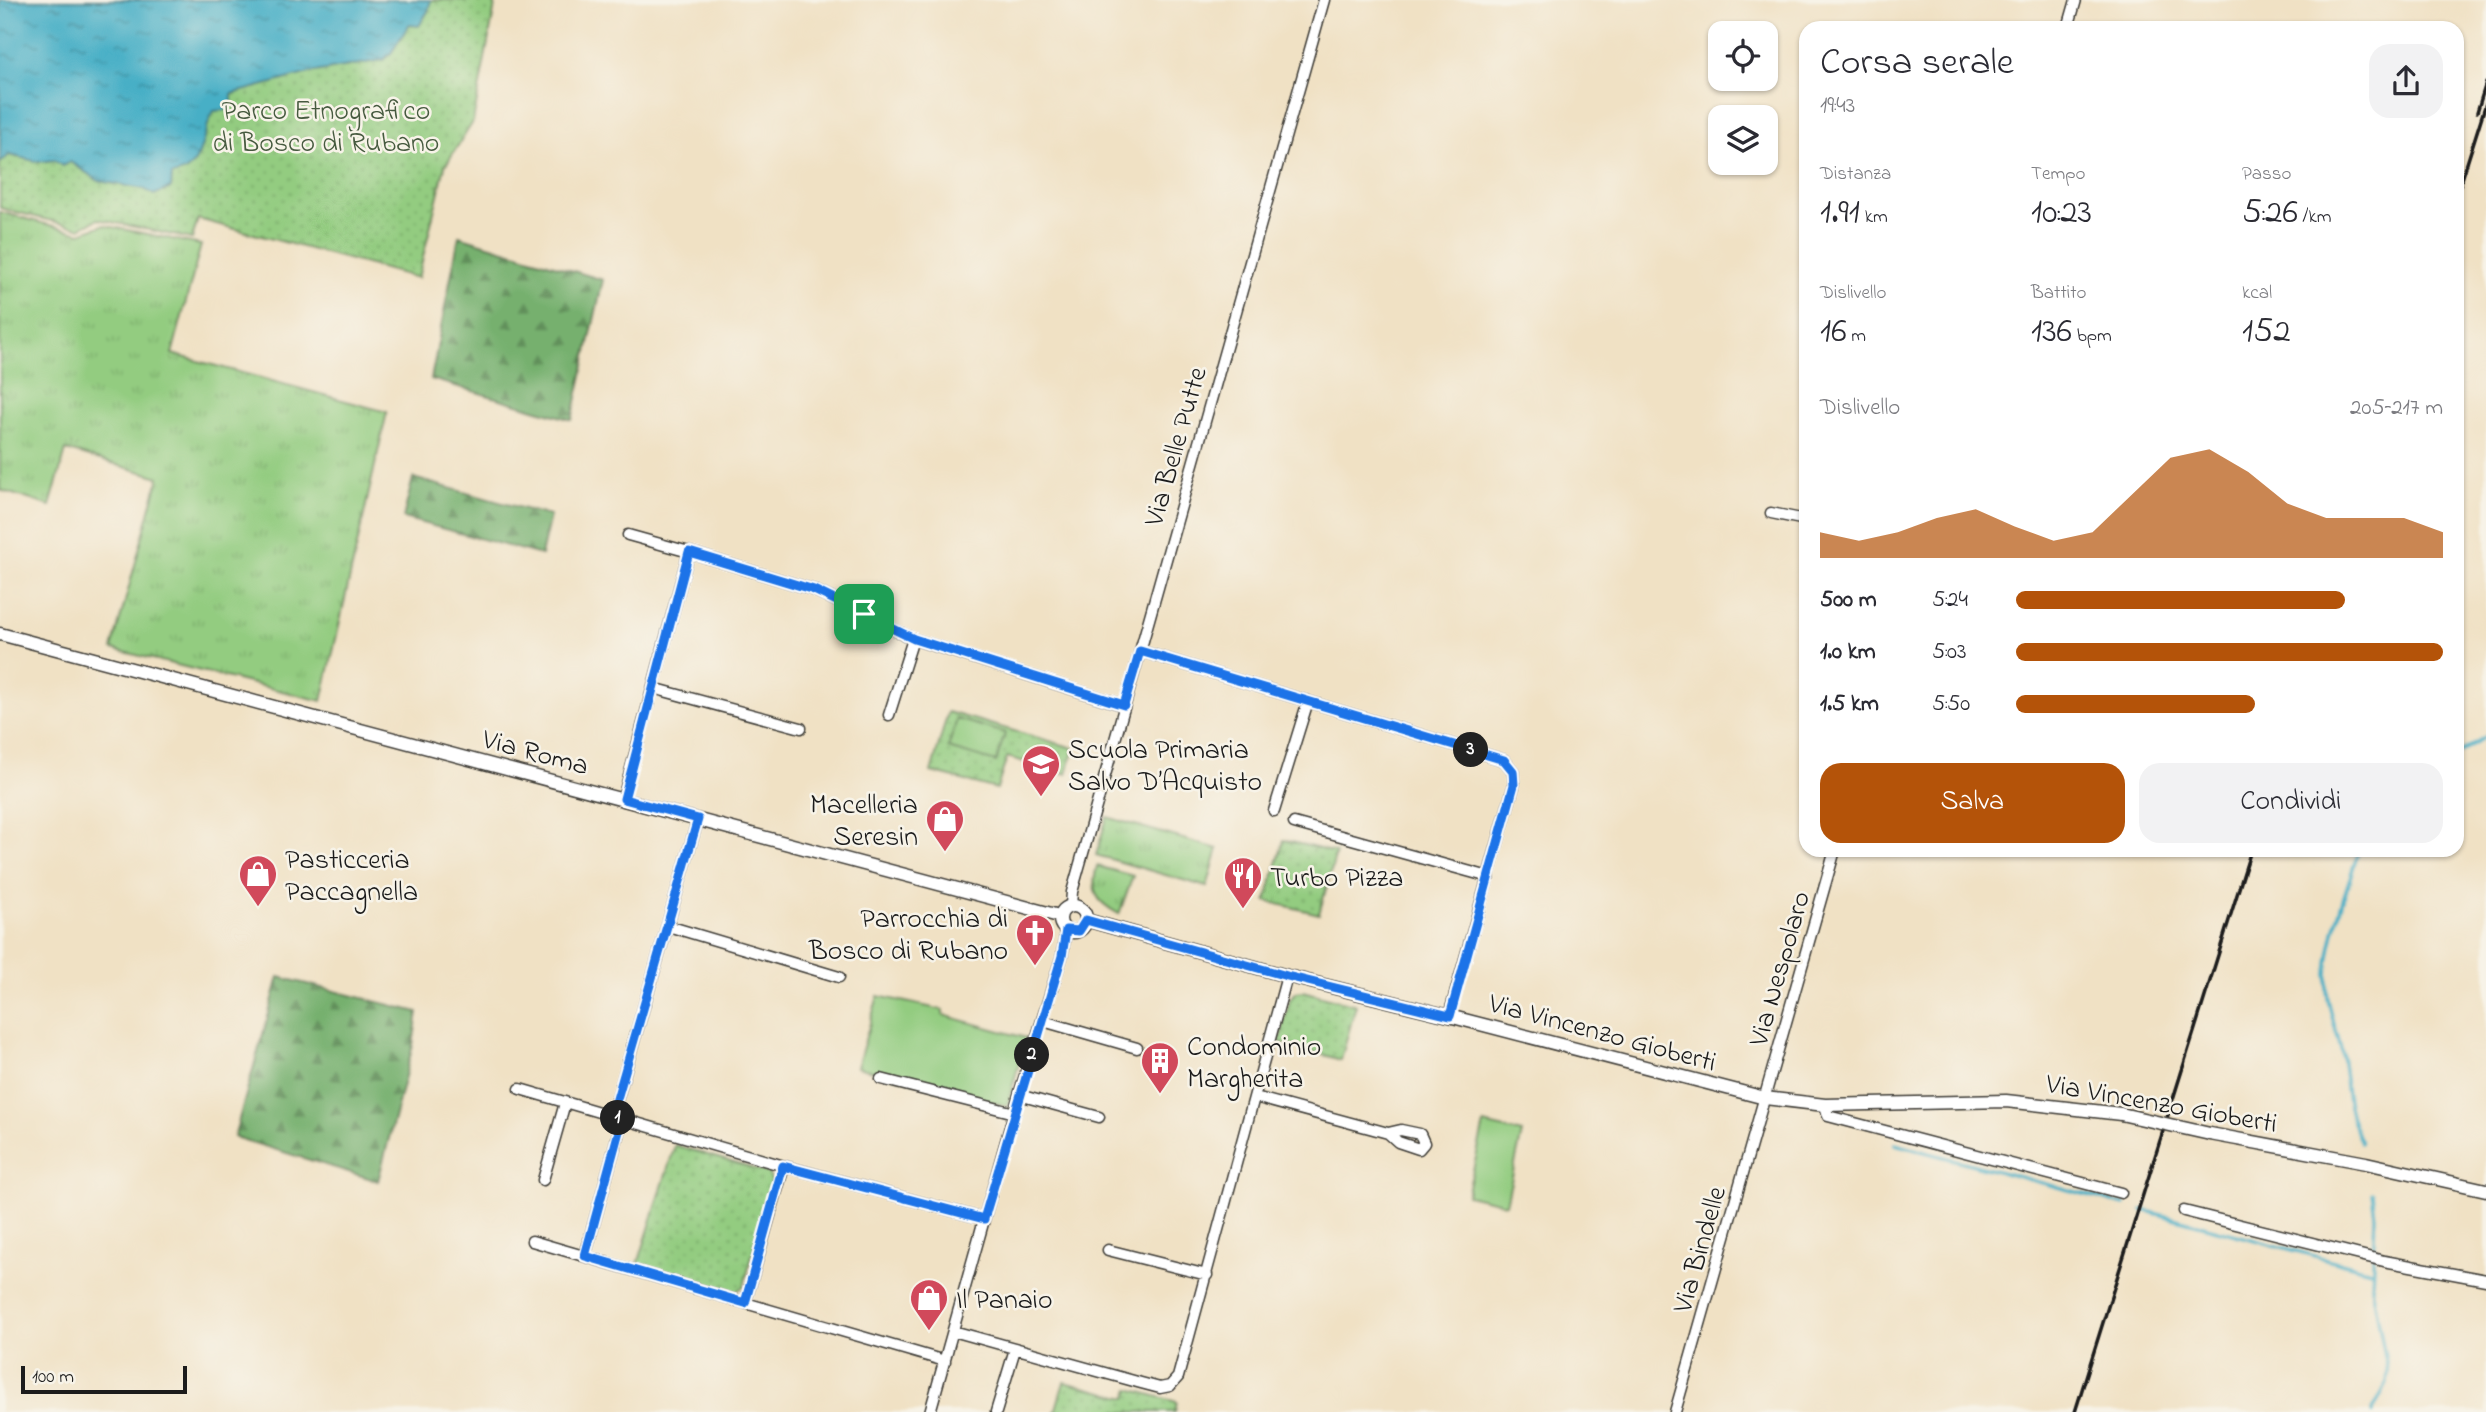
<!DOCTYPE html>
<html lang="it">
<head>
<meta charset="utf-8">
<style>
	:root { --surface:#fff; --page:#f2f2f3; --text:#2b2b33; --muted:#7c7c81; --accent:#b45309 }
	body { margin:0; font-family:"Indie Flower",sans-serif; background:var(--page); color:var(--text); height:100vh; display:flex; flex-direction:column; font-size:26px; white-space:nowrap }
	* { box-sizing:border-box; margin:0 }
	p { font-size:23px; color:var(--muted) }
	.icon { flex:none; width:38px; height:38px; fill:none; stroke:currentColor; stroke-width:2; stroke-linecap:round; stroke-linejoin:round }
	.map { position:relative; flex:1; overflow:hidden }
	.details { position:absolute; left:1799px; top:21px; width:665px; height:836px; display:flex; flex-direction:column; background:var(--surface); border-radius:21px; box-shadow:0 2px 5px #0004 }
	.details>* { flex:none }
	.fabs { position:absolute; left:1708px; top:21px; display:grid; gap:14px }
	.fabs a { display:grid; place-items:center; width:70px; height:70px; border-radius:14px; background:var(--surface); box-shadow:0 2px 5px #0004; font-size:35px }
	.scale { position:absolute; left:21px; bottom:18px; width:166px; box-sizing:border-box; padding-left:7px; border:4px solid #1c1c1c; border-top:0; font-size:19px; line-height:24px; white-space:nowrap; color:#1c1c1c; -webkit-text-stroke:5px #f7f3e8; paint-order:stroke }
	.pin { position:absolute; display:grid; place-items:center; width:60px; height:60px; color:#fff; margin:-30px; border-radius:14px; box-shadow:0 4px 10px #0006 }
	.km { position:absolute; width:35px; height:35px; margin:-18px; border-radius:50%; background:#222; color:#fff; font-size:19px; line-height:35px; text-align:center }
	.round { display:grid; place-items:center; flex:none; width:74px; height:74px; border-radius:21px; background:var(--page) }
	.headline { display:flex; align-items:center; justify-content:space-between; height:119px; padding:0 21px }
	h1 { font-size:38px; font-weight:600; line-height:52px }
	.figures { display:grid; grid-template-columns:repeat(3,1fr); gap:10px; height:119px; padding:7px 21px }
	.figures div { display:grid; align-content:center }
	.figures b { font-size:35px; font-weight:600 }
	.figures small { font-size:19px; font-weight:400 }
	.figures p { font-size:19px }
	.chart { height:196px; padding:14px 21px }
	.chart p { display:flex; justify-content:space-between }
	.chart svg { width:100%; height:126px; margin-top:7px; fill:var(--accent); opacity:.7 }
	.button { display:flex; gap:14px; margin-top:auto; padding:14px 21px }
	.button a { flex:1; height:80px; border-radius:21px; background:var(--accent); color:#fff; font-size:28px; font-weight:600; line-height:80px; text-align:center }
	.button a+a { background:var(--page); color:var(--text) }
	ul { padding:0 21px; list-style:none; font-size:23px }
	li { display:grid; grid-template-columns:112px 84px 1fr; align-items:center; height:52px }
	li i { height:18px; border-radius:9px; background:var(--accent) }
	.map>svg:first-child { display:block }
</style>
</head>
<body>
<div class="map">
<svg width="2486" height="1412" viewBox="0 0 2486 1412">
	<defs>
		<pattern id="grass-tufts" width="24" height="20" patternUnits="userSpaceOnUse" patternTransform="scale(1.75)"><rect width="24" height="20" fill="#93cc80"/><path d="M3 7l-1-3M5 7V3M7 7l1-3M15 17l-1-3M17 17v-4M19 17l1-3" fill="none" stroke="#7eaf6e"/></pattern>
		<pattern id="forest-firs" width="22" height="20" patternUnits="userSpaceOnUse" patternTransform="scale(1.75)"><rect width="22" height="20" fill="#76b06e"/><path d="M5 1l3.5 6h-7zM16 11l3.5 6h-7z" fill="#608e5a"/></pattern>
		<pattern id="park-dots" width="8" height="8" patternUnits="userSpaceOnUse" patternTransform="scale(1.75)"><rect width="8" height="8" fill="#93cc80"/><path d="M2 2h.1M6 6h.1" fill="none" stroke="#7eaf6e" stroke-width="1.8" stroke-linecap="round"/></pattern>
		<pattern id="water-ripples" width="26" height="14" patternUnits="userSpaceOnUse" patternTransform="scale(1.75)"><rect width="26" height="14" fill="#47afc6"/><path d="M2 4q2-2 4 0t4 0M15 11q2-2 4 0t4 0" fill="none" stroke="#3a8ea0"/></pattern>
	</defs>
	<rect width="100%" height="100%" fill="#f7f3e8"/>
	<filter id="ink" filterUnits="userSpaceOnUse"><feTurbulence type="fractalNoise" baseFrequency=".0143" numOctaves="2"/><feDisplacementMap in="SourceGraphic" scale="14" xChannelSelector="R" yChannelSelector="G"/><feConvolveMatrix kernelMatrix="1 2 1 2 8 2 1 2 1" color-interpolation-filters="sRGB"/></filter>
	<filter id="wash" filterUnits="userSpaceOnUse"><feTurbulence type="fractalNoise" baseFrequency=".00686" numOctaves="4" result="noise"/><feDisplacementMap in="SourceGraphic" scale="28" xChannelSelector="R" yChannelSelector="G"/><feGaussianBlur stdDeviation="1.57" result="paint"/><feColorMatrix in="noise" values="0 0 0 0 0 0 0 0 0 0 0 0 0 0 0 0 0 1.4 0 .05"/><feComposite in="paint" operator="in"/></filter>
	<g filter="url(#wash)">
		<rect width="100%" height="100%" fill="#f0e1c4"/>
		<path fill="url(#grass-tufts)" stroke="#58744e" stroke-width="2" d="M0,212l80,21 23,-8 98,20 -29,109 215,58 -65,289 -210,-52 47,-172 -93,-27 -16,56 -50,-16z
			M1107,817l111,32 -11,38 -111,-32z
			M1097,866l36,10 -14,38c-23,-12 -29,-22 -22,-48z"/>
		<path fill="url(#forest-firs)" stroke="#496645" stroke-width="2" d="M459,236l144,44 -31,140 -141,-41z
			M413,478l137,38 -9,39 -138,-37z
			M279,977l139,35 -5,33 -35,136 -144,-44z"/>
		<path fill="url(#park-dots)" stroke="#58744e" stroke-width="2" d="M0,0h496l-23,122 -28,44 -27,112 -220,-59 -6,20 -94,-20 -18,9 -80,-20z
			M948,712l126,36 -7,26 -60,-17 -10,32 -66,-17z
			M1284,840l52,13 -17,61 -53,-13z
			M1303,991l53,14 -15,55 -62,-18 11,-43 6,-7z
			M675,1145l93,28 4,8 -28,105 -10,7 -96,-29z
			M1064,1382l63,16 3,-9 47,13 -2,10h-120z"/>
		<path fill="#93cc80" stroke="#58744e" stroke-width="2" d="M957,719l48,14 -9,29 -48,-14z
			M878,996l65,14v5l83,23 -19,68 -150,-39z
			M1484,1124l38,9 -16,71 -39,-9z"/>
		<path fill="url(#water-ripples)" stroke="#326671" stroke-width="2" d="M0,0h431l-3,11 -9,15 -10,-1 -18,28 -8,7 -74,13 -77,21v9l-6,7 -12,1c-14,22 -8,60 -42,64l-1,13 -17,7 -10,-6 -45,-8 -29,-19 -8,4 -8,-6 -15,2 -30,-7 -9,8z"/>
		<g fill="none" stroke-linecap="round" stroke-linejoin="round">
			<path stroke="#47afc6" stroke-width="3.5" d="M2457,754l29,-18
				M2359,850c-13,41 -35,99 -32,141 2,22 11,41 15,63 4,31 5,60 19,89
				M1895,1144l230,61
				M2372,1193l3,23 -3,71 16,85 -1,11 -15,29
				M2143,1210l228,61"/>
		</g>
	</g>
	<g filter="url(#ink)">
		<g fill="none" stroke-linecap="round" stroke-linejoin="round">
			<defs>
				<path id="minor" d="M2068,28l8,-28
					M1771,513l35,7
					M628,535l61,17
					M1140,651l364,109 9,11 1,14 -65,231
					M653,688l148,40
					M889,715l24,-76
					M623,799l66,-247 125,38 99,49 210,66
					M1274,811l34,-110
					M1294,823l195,54
					M1071,905l1,-13 252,-892
					M668,926l171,51
					M1043,1021l94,27
					M881,1079l134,34
					M520,1089l264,77 200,53
					M1019,1095l80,22
					M1255,1097l133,36 10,9 21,7 5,-6 -4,-9 -19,-4 -13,3
					M1825,1105l3,11 293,77
					M612,1117l86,-298
					M543,1180l22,-77
					M2184,1211l200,50 102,19
					M532,1241l413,120
					M1108,1250l99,25
					M585,1256l37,-136
					M745,1303l39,-137
					M953,1331l188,52 19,5 10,-2 8,-9 109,-401
					M930,1412l89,-317 43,-139 4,-26
					M996,1412l19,-63
					M1675,1412l160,-562"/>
				<path id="tertiary" d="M0,634l1059,282
					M1060 919a13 13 0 1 1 26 0a13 13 0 1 1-26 0Z
					M1086,920l201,56 162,40 316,82 60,7 181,-4 115,13
					M2210,1134l156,29 120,27"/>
			</defs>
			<use href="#minor" stroke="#3c3a35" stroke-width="13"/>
			<use href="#tertiary" stroke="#3c3a35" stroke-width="15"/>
			<use href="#minor" stroke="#fff" stroke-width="10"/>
			<use href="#tertiary" stroke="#fff" stroke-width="12"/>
			<path stroke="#1c1c1c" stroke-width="3.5" d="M2477,112l9,-29
				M2457,195l29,-92
				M2075,1412l176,-562"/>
			<defs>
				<path id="tertiary-bridge" d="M2121,1114l89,20"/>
			</defs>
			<use href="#tertiary-bridge" stroke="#3c3a35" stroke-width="15" stroke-linecap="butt"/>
			<use href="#tertiary-bridge" stroke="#fff" stroke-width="12"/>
		</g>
	</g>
	<g fill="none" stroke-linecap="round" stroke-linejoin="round" filter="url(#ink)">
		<defs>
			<path id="route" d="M689,552l125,38 100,49 210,66 16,-54 364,109 9,11 1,14 -64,231 -163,-40 -201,-56 -7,11 -13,-1 -4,26 -78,263 -201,-53 -38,137 -160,-47 37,-136 -10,-4 86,-297 -74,-20z"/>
		</defs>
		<use href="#route" stroke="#fff" stroke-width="14"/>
		<use href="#route" stroke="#1a73e8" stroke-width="9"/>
	</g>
	<defs>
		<symbol id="school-pin" viewBox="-11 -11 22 30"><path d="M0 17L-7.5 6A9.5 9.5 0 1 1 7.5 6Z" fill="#d1495b" stroke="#f7f3e8"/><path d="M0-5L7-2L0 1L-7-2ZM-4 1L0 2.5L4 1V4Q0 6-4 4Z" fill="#fff"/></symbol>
		<symbol id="shop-pin" viewBox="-11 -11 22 30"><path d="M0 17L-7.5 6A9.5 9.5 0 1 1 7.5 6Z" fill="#d1495b" stroke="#f7f3e8"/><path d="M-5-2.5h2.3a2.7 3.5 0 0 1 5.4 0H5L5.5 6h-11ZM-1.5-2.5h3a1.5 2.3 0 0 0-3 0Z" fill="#fff"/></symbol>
		<symbol id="restaurant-pin" viewBox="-11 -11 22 30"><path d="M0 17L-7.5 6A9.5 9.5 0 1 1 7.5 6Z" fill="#d1495b" stroke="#f7f3e8"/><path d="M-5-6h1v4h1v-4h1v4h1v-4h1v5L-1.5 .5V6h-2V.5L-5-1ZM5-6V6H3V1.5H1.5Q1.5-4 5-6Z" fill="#fff"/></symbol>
		<symbol id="church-pin" viewBox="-11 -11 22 30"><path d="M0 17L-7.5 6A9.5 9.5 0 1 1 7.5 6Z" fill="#d1495b" stroke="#f7f3e8"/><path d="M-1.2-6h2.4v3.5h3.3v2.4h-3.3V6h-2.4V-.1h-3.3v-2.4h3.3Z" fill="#fff"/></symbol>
		<symbol id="building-pin" viewBox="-11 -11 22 30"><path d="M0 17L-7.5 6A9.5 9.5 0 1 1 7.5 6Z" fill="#d1495b" stroke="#f7f3e8"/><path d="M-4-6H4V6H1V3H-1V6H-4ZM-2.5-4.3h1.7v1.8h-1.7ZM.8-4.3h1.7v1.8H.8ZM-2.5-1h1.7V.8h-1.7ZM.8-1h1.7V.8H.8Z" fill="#fff"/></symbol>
	</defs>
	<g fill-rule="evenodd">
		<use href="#school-pin" x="1019" y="742" width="44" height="60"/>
		<use href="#shop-pin" x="923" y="797" width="44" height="60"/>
		<use href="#shop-pin" x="236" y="852" width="44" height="60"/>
		<use href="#restaurant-pin" x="1221" y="854" width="44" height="60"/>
		<use href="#church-pin" x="1013" y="911" width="44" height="60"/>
		<use href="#building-pin" x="1138" y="1039" width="44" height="60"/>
		<use href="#shop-pin" x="907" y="1276" width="44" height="60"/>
	</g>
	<g text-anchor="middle" stroke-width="5" stroke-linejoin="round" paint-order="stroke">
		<g font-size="28" fill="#465a3f" stroke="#f7f3e8">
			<text x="326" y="119">Parco Etnografico<tspan x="326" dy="32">di Bosco di Rubano</tspan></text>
		</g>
		<g font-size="28" fill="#1c1c1c" stroke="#f7f3e8">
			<text transform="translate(1174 446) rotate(-74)" y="10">Via Belle Putte</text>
			<text transform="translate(536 751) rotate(15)" y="10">Via Roma</text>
			<text transform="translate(1778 968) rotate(-74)" y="10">Via Nespolaro</text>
			<text transform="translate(1603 1031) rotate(15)" y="10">Via Vincenzo Gioberti</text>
			<text transform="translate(2162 1102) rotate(10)" y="10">Via Vincenzo Gioberti</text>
			<text transform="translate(1698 1249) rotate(-74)" y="10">Via Bindelle</text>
		</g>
		<g font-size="28" fill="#1c1c1c" stroke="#f7f3e8" text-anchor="start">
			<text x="1068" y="758">Scuola Primaria<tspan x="1068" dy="32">Salvo D’Acquisto</tspan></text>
			<text x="918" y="813" text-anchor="end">Macelleria<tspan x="918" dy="32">Seresin</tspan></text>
			<text x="285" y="868">Pasticceria<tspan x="285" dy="32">Paccagnella</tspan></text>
			<text x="1270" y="886">Turbo Pizza</text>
			<text x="1008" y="927" text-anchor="end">Parrocchia di<tspan x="1008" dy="32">Bosco di Rubano</tspan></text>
			<text x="1187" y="1055">Condominio<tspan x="1187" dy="32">Margherita</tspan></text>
			<text x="956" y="1308">Il Panaio</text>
		</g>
	</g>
</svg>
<div class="fabs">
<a><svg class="icon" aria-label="locate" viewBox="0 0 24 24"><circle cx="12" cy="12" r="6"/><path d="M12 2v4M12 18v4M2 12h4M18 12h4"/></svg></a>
<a><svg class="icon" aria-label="layers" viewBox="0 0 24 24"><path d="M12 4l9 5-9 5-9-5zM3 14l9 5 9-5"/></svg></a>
</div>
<div class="scale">100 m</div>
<div class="pin" style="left:864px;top:614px;background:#1e9e55"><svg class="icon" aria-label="arrive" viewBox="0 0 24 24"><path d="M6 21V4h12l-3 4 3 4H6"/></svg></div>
<b class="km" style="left:618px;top:1118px">1</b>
<b class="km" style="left:1032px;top:1055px">2</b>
<b class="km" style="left:1471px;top:750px">3</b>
<section class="details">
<div class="headline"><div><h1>Corsa serale</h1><p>19:43</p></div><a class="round"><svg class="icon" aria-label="share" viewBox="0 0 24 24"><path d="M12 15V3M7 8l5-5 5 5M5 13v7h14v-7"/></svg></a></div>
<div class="figures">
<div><p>Distanza</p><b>1.91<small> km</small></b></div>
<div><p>Tempo</p><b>10:23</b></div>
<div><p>Passo</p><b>5:26<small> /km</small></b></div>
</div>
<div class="figures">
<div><p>Dislivello</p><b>16<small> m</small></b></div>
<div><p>Battito</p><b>136<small> bpm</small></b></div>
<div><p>kcal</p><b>152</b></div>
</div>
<div class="chart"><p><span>Dislivello</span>205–217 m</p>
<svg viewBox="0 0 160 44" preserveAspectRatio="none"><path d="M0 44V35L10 38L20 35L30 30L40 27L50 33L60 38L70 35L80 22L90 9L100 6L110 14L120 25L130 30L140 30L150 30L160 35V44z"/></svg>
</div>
<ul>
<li><b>500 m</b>5:24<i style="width:77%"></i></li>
<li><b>1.0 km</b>5:03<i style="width:100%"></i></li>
<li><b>1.5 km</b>5:50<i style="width:56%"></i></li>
</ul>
<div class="button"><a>Salva</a><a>Condividi</a></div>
</section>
</div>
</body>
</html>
